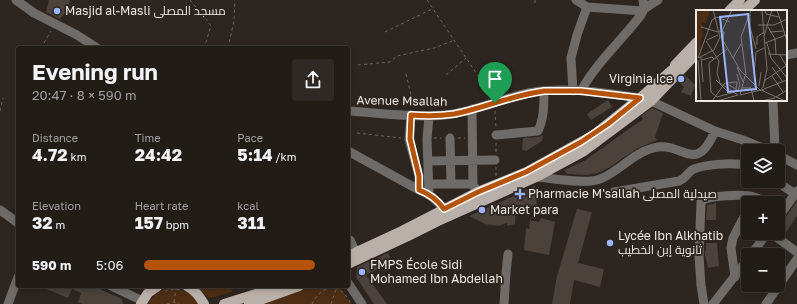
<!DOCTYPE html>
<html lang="en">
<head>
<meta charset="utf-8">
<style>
	:root { --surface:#221c17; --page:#2e2924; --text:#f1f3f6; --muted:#a2a1a1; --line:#3f3a36; --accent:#b45309 }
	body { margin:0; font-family:"Golos Text",Cairo,sans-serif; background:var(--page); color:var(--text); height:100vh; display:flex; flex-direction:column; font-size:15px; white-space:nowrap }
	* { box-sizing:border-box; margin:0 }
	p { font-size:13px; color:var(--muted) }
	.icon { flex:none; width:22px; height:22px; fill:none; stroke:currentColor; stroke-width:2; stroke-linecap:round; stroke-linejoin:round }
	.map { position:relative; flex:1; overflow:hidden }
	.sheet { position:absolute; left:16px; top:46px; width:334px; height:242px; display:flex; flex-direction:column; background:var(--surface); border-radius:4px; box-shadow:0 2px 6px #0003,0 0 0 1px var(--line) }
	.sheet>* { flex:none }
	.controls { position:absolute; left:741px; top:144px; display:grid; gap:8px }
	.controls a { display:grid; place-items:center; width:44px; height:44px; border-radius:4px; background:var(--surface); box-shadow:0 2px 6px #0003,0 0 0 1px var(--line); font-size:20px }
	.pin { position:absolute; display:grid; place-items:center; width:34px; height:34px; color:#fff; margin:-41px -17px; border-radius:50% 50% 50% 0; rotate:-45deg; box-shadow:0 0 4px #0007 }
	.pin .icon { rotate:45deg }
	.round { display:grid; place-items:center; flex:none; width:42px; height:42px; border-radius:4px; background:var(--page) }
	.overview { display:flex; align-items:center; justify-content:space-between; height:68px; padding:0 16px }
	h1 { font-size:22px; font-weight:700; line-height:30px }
	.stats { display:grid; grid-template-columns:repeat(3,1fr); gap:6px; height:68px; padding:4px 16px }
	.stats div { display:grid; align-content:center }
	.stats b { font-size:17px; font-weight:700 }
	.stats small { font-size:11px; font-weight:400 }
	.stats p { font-size:11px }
	ul { padding:0 16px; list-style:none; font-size:13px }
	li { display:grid; grid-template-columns:64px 48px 1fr; align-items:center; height:30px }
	li i { height:10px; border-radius:5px; background:var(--accent) }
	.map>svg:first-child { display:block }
</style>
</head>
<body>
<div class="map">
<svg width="797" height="304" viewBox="0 0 797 304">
	<rect width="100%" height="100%" fill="#2d251f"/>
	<path fill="#4d2e15" d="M196,286h35l1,6 -23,6z
		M307,286h32l12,18h-91z
		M171,288c13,0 21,5 28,16h-51c5,-10 12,-14 23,-16z"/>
	<path fill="#4a423b" d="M49,0h21l-2,9 -8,10 -14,-7z
		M685,75l10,10 -4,11 -10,-4 3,-5 -6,-5z
		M608,100l4,7 -21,13 -4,-6z
		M652,108l11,5 -8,24 2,3 -21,9 -26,18 -12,6 -11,2 -20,-1 -3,-4 20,-9 52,-37 7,-5 -2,-3z
		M543,135l-1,6 -16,10 -4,-1 1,-12 16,-1z
		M535,186l2,20 -21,-1 -1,19 -8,2v-3l-9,3 -13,-2 -16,-8 49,-22 -1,-1z
		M797,201v15l-13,19 -6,-4v-7l5,-3z
		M716,203v17h-10l1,-15z
		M577,209l15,3 -14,51 26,6 -4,18 -26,-7 -4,24h-18l5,-28z
		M541,218l14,4 -6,33 -25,-5 2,-22 3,1 1,-9 9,2z
		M706,243h11l2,23 -11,2 -3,-13v-4h1z
		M765,247l7,5 -2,3h-9l-2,-1z
		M388,253l4,9 -26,13 21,29h-13l-18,-27 1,-10z
		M39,286h54l29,13 1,5h-41l-4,-2 3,-9 -9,-4 -4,9z"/>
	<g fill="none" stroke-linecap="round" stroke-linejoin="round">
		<path stroke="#6c655f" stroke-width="1" stroke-dasharray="3 3" stroke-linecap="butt" d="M190,0l16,19 5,7 -7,22
			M427,0l64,95
			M535,0v4
			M385,32l47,-23
			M41,48l10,-17
			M228,48l6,-27 1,-21
			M358,65l32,-3 7,-6 37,-8 21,-8
			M406,74l5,21 1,12
			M446,75l20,-17
			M0,111l3,-13
			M495,111l1,17
			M357,133l44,5
			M434,138h7
			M458,138h7
			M496,152v-9
			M496,167v9
			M165,291l11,-2 4,1
			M174,302l2,-13
			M167,304l7,-2 5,2
			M312,304c5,-11 17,-21 29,-13 4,2 8,9 10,13
			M331,304l5,-15 -1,-3"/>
		<path stroke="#6f6b68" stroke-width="9" d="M16,0l18,13 43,22 20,13
			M576,0l11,7 56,4
			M644,9l14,-9
			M786,55l11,-2
			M573,91l-2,-33 6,-23 10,-28
			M581,91c15,-28 41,-51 60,-76l3,-6 -1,-9
			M773,100l2,51
			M651,101l64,30 28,9 27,11
			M472,109l1,76
			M348,111c32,2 65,7 97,4 29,-3 55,-16 83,-22 37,-7 76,0 112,5
			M411,115l-2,24 10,37v14
			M429,116l-2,23 2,55
			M496,135l42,-4c6,-12 6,-27 6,-40
			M450,138l1,46
			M348,151l71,39c11,4 18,10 25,19
			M778,155l19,10
			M428,161l67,-1
			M536,177c16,1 51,8 64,2 19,-7 33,-26 53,-31 30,-8 42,29 62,-17
			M776,181l19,13
			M429,184h40l4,1 3,4
			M614,192l65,-11c8,-3 9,-10 15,-12 11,-5 43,-7 54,-3
			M0,210l18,13
			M778,218l19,-27
			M771,233l26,19
			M350,240l6,13
			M751,255l16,-22
			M735,277l-4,-29 2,-10 15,-29
			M348,283l14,21
			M111,286l32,15
			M8,304l10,-27
			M504,304l2,-31 2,-19
			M704,304l-3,-19 -2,-29 2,-54c6,-7 44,-8 53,-5 4,1 8,3 11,6
			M713,304l35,-45
			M766,304l31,-45"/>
		<path stroke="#b9b0a9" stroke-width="10" d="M729,11l11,-11
			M743,11l12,-11
			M675,65l22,-23
			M348,256l54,-25 76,-39 49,-20 67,-37 46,-37 32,-28 11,-8
			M348,264l60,-28 30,-15 98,-44 48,-26 67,-50 46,-48
			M187,286c8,4 12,10 17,18
			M141,304l7,-11 10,-7
			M224,304l57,-18
			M249,304l50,-18"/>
	</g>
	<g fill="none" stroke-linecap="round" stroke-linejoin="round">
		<defs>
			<path id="route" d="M544,91h37l59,7 -32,26 -27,18 -55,30 -48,20 -34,17c-7,-10 -14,-15 -25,-19v-14l-9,-37 1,-24c14,1 29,1 43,-1 30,-6 59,-19 90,-23z"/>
		</defs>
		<use href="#route" stroke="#fff" stroke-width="8"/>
		<use href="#route" stroke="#b45309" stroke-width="5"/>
	</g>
	<g fill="#9ab5fd" stroke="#2d251f" stroke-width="1.5">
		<circle cx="57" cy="11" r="4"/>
		<circle cx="681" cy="79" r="4"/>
		<path d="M518 188h4v4h4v4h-4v4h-4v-4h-4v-4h4z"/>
		<circle cx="482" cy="210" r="4"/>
		<circle cx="610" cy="243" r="4"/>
		<circle cx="362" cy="272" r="4"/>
	</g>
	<g text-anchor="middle" stroke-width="3.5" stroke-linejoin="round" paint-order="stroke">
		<g font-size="12" fill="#eee9e4" stroke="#2d251f" text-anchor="start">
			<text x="65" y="15">Masjid al-Masli مسجد المصلى</text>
			<text x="673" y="83" text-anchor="end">Virginia Ice</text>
			<text x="528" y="198">Pharmacie M'sallah صيدلية المصلى</text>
			<text x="490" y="214">Market para</text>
			<text x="618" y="240">Lycée Ibn Alkhatib<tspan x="618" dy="14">ثانوية إبن الخطيب</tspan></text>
			<text x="370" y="269">FMPS École Sidi<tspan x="370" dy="14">Mohamed Ibn Abdellah</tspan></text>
		</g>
		<g font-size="12" fill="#eee9e4" stroke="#2d251f">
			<text transform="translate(402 101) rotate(1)" y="4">Avenue Msallah</text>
		</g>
	</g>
	<g transform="translate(696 10)">
		<rect width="91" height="91" fill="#2d251f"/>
		<path d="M0,0l17,1h-3l-4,12 -4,-1 1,14 -4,9 3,2 -4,9z" fill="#4d2e15"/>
		<path fill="none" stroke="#7a736e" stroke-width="1" d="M17,0l7,27M66,0l2,24M69,0l1,4 13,3M81,0l10,31M54,4v13l6,22M62,15h16l13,-6M5,17l17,5M72,17l7,12 1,15M23,21l5,1 -1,8M26,21l10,-21M74,22l13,-1M25,27l19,33 21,21 3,-1 -3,-1M11,30l11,-5M10,31l13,20 -2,12 3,10 18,12M69,33l21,-8M71,33l4,15 16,20M61,35v-8l7,-5M31,39l-18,14 2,29 6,5 18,-5M72,44l19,1M84,45l7,12M5,47l2,25M2,48l14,-38 5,-3 13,5M2,48l16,-8 6,-13M37,48l8,-14M2,50l3,41M6,50l10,-3 2,2M41,57l6,15M76,57l11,15M41,64l3,11 -2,5M58,64l2,-22 8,-4M50,65l-5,-38 10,-27M76,66l11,16M20,70l14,14M68,71l23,-16M0,72l1,16M30,73l11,7M63,76l2,-14M46,78h9l3,13M67,78l4,-19 -3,-33 8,-26M68,79l23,-9M67,81l22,10M44,85l21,-5M44,85l5,-19M80,87l11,-7M16,91l13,-18 12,-1 -1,7M21,91l21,-6M65,91l14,-3"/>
		<path fill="#9ab5fd" fill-opacity="0.15" stroke="#9ab5fd" stroke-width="2" d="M52,4l8,75 -28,3 -8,-75z"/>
		<rect width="91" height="91" fill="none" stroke="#eee9e4" stroke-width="2"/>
	</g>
</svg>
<div class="controls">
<a><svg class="icon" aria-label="layers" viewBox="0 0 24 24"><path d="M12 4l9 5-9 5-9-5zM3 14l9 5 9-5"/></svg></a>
<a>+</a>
<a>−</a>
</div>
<div class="pin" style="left:495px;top:103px;background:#1e9e55"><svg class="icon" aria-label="arrive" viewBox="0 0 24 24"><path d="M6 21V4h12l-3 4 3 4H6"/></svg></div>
<section class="sheet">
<div class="overview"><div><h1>Evening run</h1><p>20:47 · 8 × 590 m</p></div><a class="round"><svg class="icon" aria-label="share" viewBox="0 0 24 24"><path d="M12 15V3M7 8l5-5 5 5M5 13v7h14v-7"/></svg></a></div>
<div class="stats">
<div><p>Distance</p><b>4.72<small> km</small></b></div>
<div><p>Time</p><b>24:42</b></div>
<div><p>Pace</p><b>5:14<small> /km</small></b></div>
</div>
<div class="stats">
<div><p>Elevation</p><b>32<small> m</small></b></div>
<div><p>Heart rate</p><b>157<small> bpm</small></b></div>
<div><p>kcal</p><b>311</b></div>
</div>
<ul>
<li><b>590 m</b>5:06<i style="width:90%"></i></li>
</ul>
</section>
</div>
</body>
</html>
